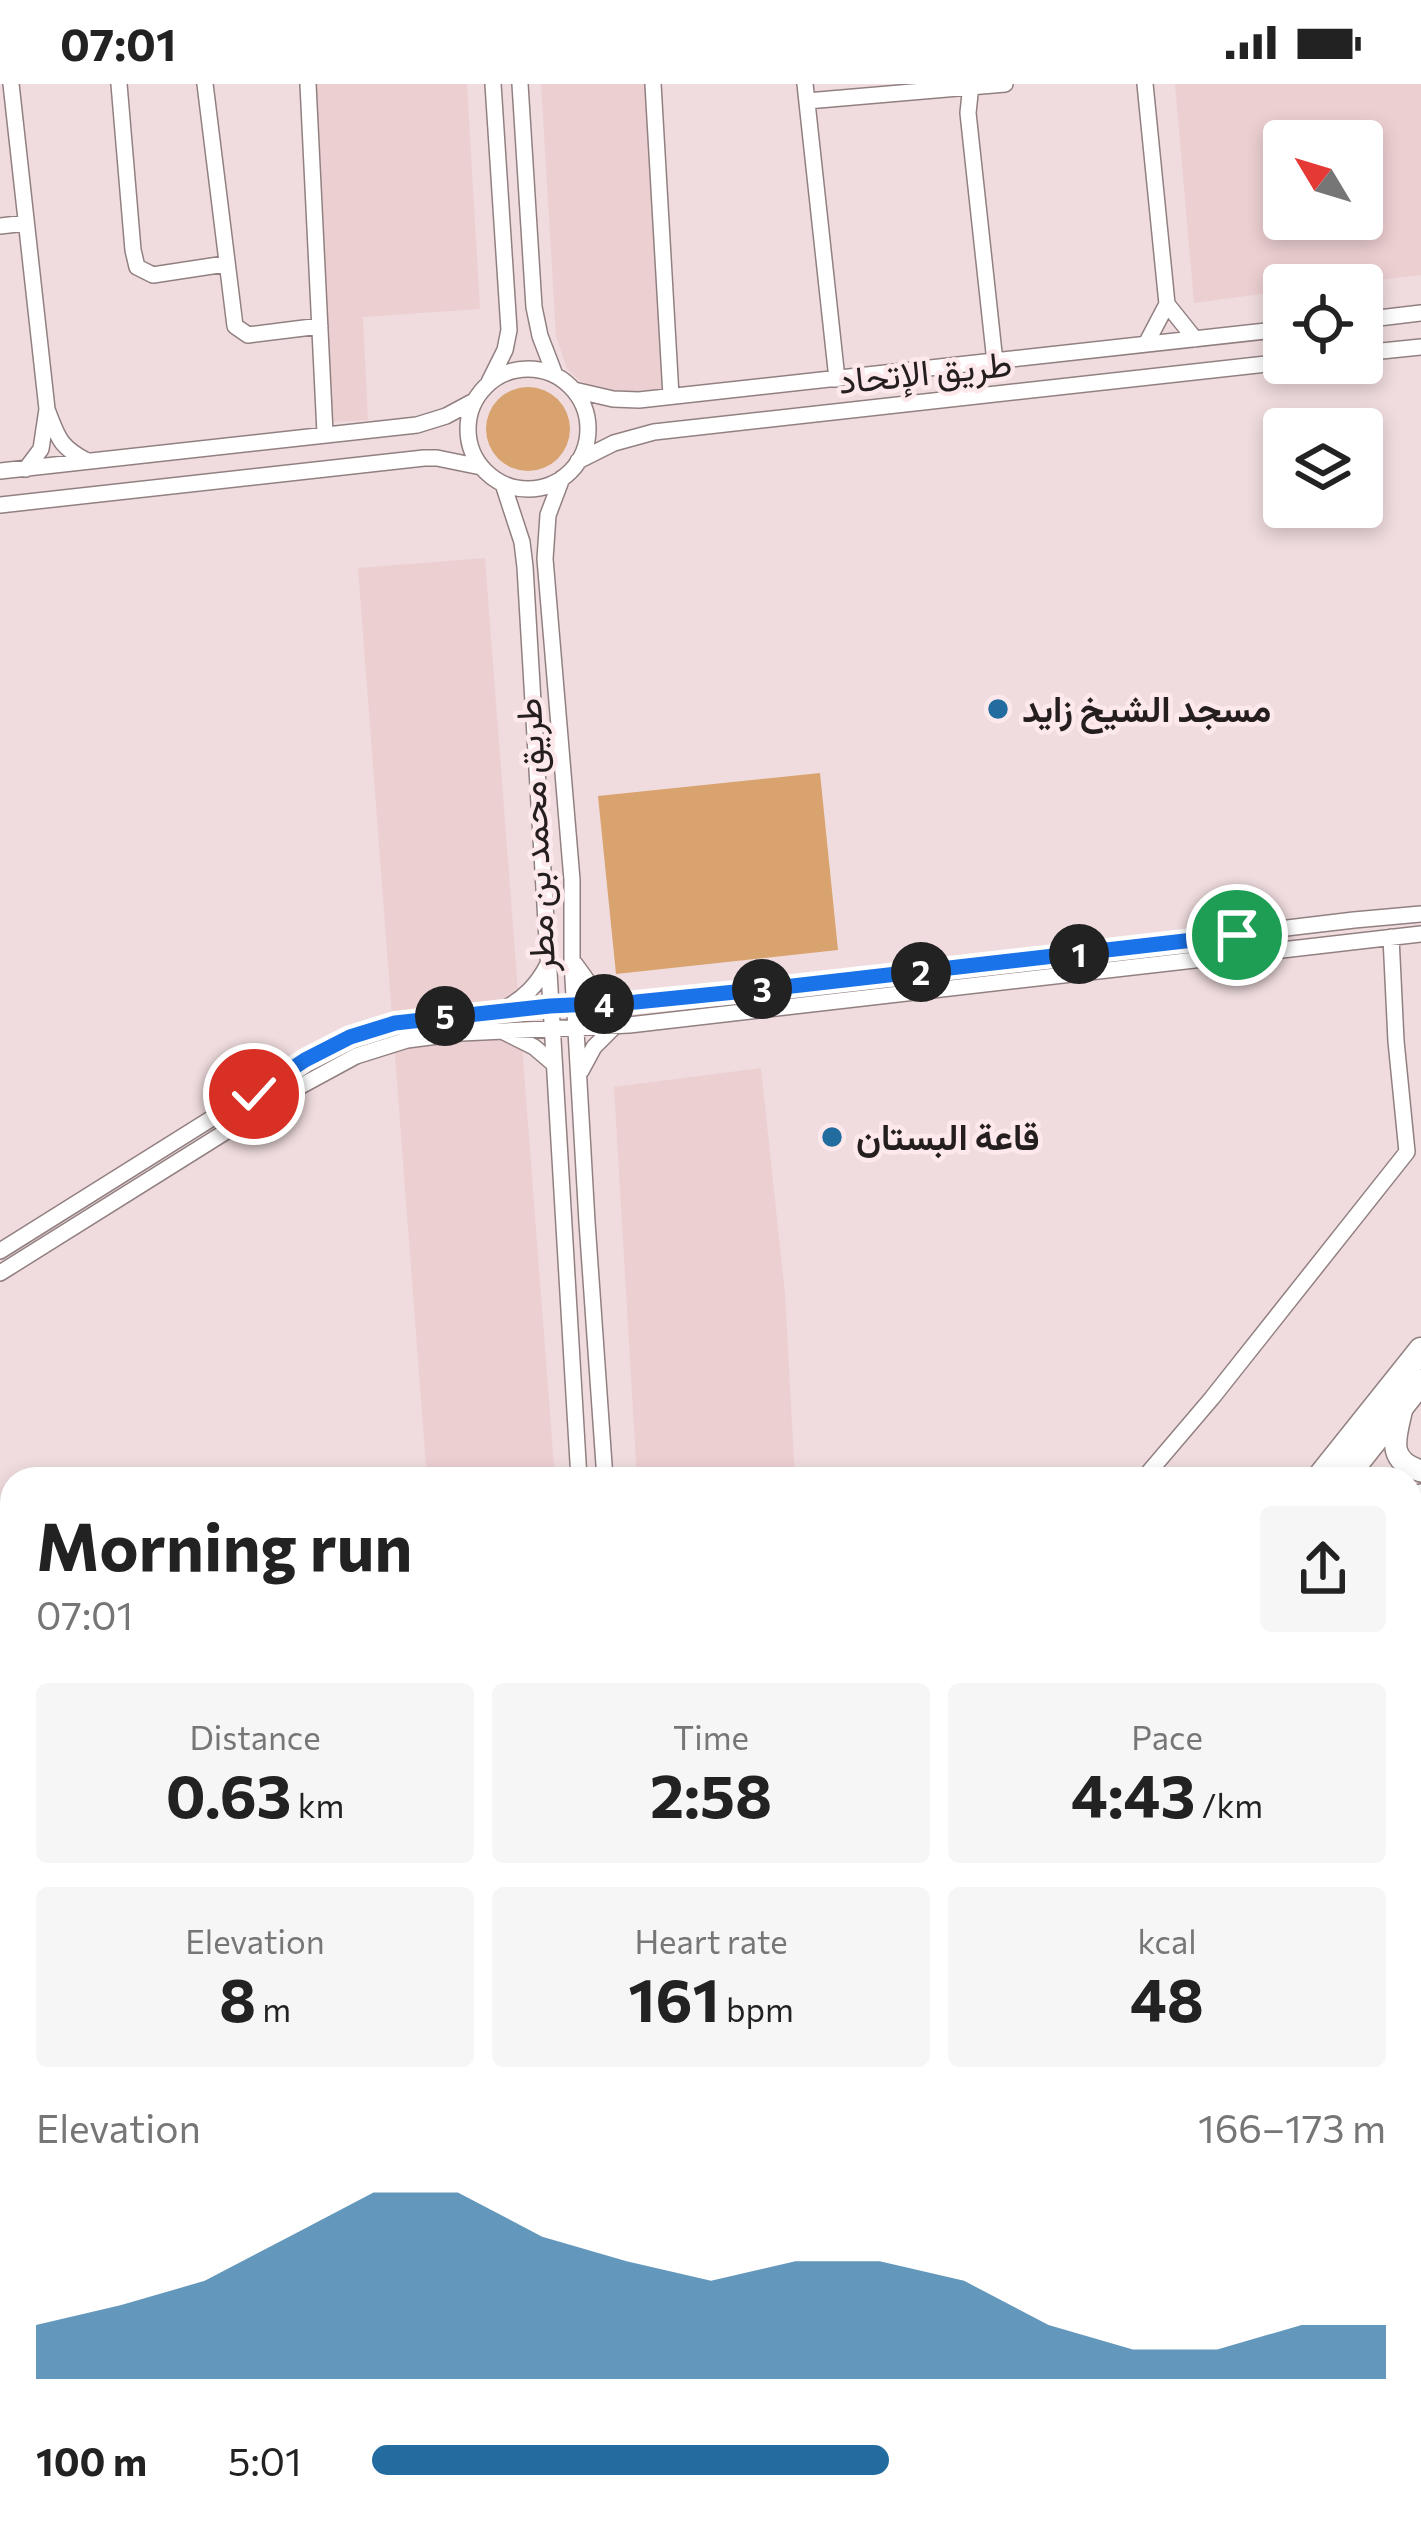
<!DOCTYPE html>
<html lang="en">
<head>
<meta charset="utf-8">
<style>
	:root { --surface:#fff; --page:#f6f6f6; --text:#222; --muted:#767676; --accent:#226c9f }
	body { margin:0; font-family:Commissioner,Vazirmatn,sans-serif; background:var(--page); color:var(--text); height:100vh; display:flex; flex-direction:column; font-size:45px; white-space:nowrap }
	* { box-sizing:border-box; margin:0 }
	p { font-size:39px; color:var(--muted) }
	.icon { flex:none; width:66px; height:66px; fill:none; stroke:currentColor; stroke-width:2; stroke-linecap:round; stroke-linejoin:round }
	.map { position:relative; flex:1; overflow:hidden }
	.sheet { position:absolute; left:0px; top:1383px; width:1422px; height:1062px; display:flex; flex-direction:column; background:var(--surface); border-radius:36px 36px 0 0; box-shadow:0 6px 18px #0003 }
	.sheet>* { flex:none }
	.needle { width:78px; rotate:308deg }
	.buttons { position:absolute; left:1263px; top:36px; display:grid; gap:24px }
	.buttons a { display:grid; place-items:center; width:120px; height:120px; border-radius:12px; background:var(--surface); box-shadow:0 6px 18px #0003; font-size:60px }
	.pin { position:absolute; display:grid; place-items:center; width:102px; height:102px; color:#fff; margin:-51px; border:6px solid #fff; border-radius:50%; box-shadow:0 3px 12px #0007 }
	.km { position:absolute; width:60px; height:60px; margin:-30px; border-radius:50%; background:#222; color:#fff; font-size:33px; line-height:60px; text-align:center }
	.round { display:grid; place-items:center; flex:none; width:126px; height:126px; border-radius:12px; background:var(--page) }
	.head { display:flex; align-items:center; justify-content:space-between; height:204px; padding:0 36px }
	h1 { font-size:66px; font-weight:700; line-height:90px }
	.metrics { display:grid; grid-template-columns:repeat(3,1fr); gap:18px; height:204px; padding:12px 36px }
	.metrics div { display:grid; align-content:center; border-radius:12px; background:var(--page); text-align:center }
	.metrics b { font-size:60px; font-weight:700 }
	.metrics small { font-size:33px; font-weight:400 }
	.metrics p { font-size:33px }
	.chart { height:336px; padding:24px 36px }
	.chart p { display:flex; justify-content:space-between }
	.chart svg { width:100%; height:216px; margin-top:12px; fill:var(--accent); opacity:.7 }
	ul { padding:0 36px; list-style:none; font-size:39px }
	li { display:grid; grid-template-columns:192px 144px 1fr; align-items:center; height:90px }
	li i { height:30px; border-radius:15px; background:var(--accent) }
	.status { display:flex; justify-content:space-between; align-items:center; height:84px; padding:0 60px; background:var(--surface); direction:ltr }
	.status svg { height:33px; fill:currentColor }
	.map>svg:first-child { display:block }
</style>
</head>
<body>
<div class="status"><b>07:01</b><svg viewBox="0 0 49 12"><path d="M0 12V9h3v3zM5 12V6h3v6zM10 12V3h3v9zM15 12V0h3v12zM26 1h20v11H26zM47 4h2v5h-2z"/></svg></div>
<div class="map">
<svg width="1421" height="2445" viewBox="0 0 1421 2445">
	<rect width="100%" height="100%" fill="#f0dcde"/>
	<path fill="#eccfd1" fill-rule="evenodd" d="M312,0h155l13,225 -117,8 5,103 -36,2z
		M541,0h105l18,305 -47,4 -18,-3 -20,-10 -12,-11 -11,-33z
		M1175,0h246v191l-84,10h-53v6l-90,12zM1362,57v78h-78v-78z
		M485,474l70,921h-128l-69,-911z
		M761,984l24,226 10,185h-158l-23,-392z
		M0,2078l12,9v346h33l-9,12h-36z"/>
	<path fill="#d8a36f" d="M486 345a42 42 0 1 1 84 0a42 42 0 1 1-84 0Z
		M820,689l18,177 -222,24 -18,-178z"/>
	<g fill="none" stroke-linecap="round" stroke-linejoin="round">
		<defs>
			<path id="minor" d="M11,0l36,325 -6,40 -15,20
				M119,0l14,166 4,17 16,8 72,-11
				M205,0l30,242 13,9 72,-9
				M308,0l17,349
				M520,0l14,223 6,29 15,39
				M653,0l18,312
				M805,0l32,295
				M971,0l-3,29 27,249
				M1145,0l22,220 -21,40
				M807,17l198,-17
				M0,142l26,-3
				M1167,220l28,35
				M1362,236l59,-7
				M1362,269l59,-6
				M468 345a60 60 0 1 1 120 0a60 60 0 1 1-120 0Z
				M489,298l16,-32 4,-20 -16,-246
				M574,306l39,9 26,1 645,-71
				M48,328c10,26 12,35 39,49
				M578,377l36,-18 40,-11 630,-70
				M0,387l417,-46 29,-9 28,-15
				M562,394l-14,37 -3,44 27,321v81l15,261 18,257
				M503,400l19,58 3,25 54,912
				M0,421l424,-47h13l44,9
				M575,880l18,25 19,13
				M506,924c19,-11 31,-23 41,-42
				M504,948l30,15 20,17
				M581,987l13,-24 21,-21
				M0,1167l305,-191 45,-23 45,-14 41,-6 113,-11 87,-4 231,-24 487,-58 67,-6
				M0,1189l286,-179 70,-38 51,-16 54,-7 168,-8 792,-91
				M1143,1395l69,-81 195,-246 -11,-111 -5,-104
				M1410,1985l11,-2
				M1098,2433l1,12"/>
			<path id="major" d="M1402,1324c-6,29 -17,52 19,63
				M1410,1413l11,-2
				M0,1910l12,10
				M0,1941l12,10
				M621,2433l15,12
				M658,2433l15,12"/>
			<path id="highway" d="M1318,1395l103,-129
				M1344,1395l77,-97
				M453,2445l10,-12
				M484,2445l10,-12
				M527,2445l10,-12
				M590,2445h11"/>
		</defs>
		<use href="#minor" stroke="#928081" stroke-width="18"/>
		<use href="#major" stroke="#928081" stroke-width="24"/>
		<use href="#highway" stroke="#928081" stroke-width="27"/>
		<use href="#minor" stroke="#fff" stroke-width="15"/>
		<use href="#major" stroke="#fff" stroke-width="21"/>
		<use href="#highway" stroke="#fff" stroke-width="24"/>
	</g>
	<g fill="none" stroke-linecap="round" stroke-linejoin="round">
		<defs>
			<path id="route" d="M254,1010l51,-34 45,-23 45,-14 155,-17 86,-4 139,-14 462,-53"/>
		</defs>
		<use href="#route" stroke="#fff" stroke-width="24"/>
		<use href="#route" stroke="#1a73e8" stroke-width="15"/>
	</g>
	<g fill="#226c9f" stroke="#fde9eb" stroke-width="4.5">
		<circle cx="998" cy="625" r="12"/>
		<circle cx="832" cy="1053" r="12"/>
	</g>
	<g text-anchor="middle" stroke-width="9" stroke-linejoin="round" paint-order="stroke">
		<g font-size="36" fill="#251e1f" stroke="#fde9eb">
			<text transform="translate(925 288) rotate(-6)" y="13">طريق اﻹتحاد</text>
			<text transform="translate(535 751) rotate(-93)" y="13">طريق محمد بن مطر</text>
		</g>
		<g font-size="36" font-weight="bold" fill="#251e1f" stroke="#fde9eb" text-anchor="start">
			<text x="1022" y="638">مسجد الشيخ زايد</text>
			<text x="856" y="1066">قاعة البستان</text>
		</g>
	</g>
</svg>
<div class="buttons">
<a><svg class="needle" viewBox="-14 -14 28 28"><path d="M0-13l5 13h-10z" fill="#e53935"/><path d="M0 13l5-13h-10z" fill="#767676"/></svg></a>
<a><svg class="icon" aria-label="locate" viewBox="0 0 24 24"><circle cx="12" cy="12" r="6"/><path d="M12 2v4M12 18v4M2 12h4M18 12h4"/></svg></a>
<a><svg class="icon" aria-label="layers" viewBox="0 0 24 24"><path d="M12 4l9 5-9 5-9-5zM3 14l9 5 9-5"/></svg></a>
</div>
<div class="pin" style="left:1237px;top:851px;background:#1e9e55"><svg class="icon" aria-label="arrive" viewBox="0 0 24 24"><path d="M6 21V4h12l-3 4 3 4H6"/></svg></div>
<div class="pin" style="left:254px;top:1010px;background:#d93025"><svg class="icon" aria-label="check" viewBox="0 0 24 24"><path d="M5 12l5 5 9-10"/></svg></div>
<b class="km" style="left:1079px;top:870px">1</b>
<b class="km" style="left:921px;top:888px">2</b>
<b class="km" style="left:762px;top:905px">3</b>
<b class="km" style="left:604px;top:920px">4</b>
<b class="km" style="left:445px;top:932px">5</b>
<section class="sheet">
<div class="head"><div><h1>Morning run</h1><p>07:01</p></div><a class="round"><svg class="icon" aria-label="share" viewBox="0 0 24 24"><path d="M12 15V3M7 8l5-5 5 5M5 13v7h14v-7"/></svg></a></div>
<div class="metrics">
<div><p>Distance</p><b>0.63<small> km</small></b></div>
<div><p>Time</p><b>2:58</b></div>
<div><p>Pace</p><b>4:43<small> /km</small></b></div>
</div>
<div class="metrics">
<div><p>Elevation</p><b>8<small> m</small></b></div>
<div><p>Heart rate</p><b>161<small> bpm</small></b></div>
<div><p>kcal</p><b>48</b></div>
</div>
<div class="chart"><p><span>Elevation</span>166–173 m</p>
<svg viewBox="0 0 160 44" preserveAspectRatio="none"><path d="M0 44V33L10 29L20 24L30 15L40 6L50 6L60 15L70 20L80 24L90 20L100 20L110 24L120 33L130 38L140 38L150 33L160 33V44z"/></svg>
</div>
<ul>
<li><b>100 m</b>5:01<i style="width:51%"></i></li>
</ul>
</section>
</div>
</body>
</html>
